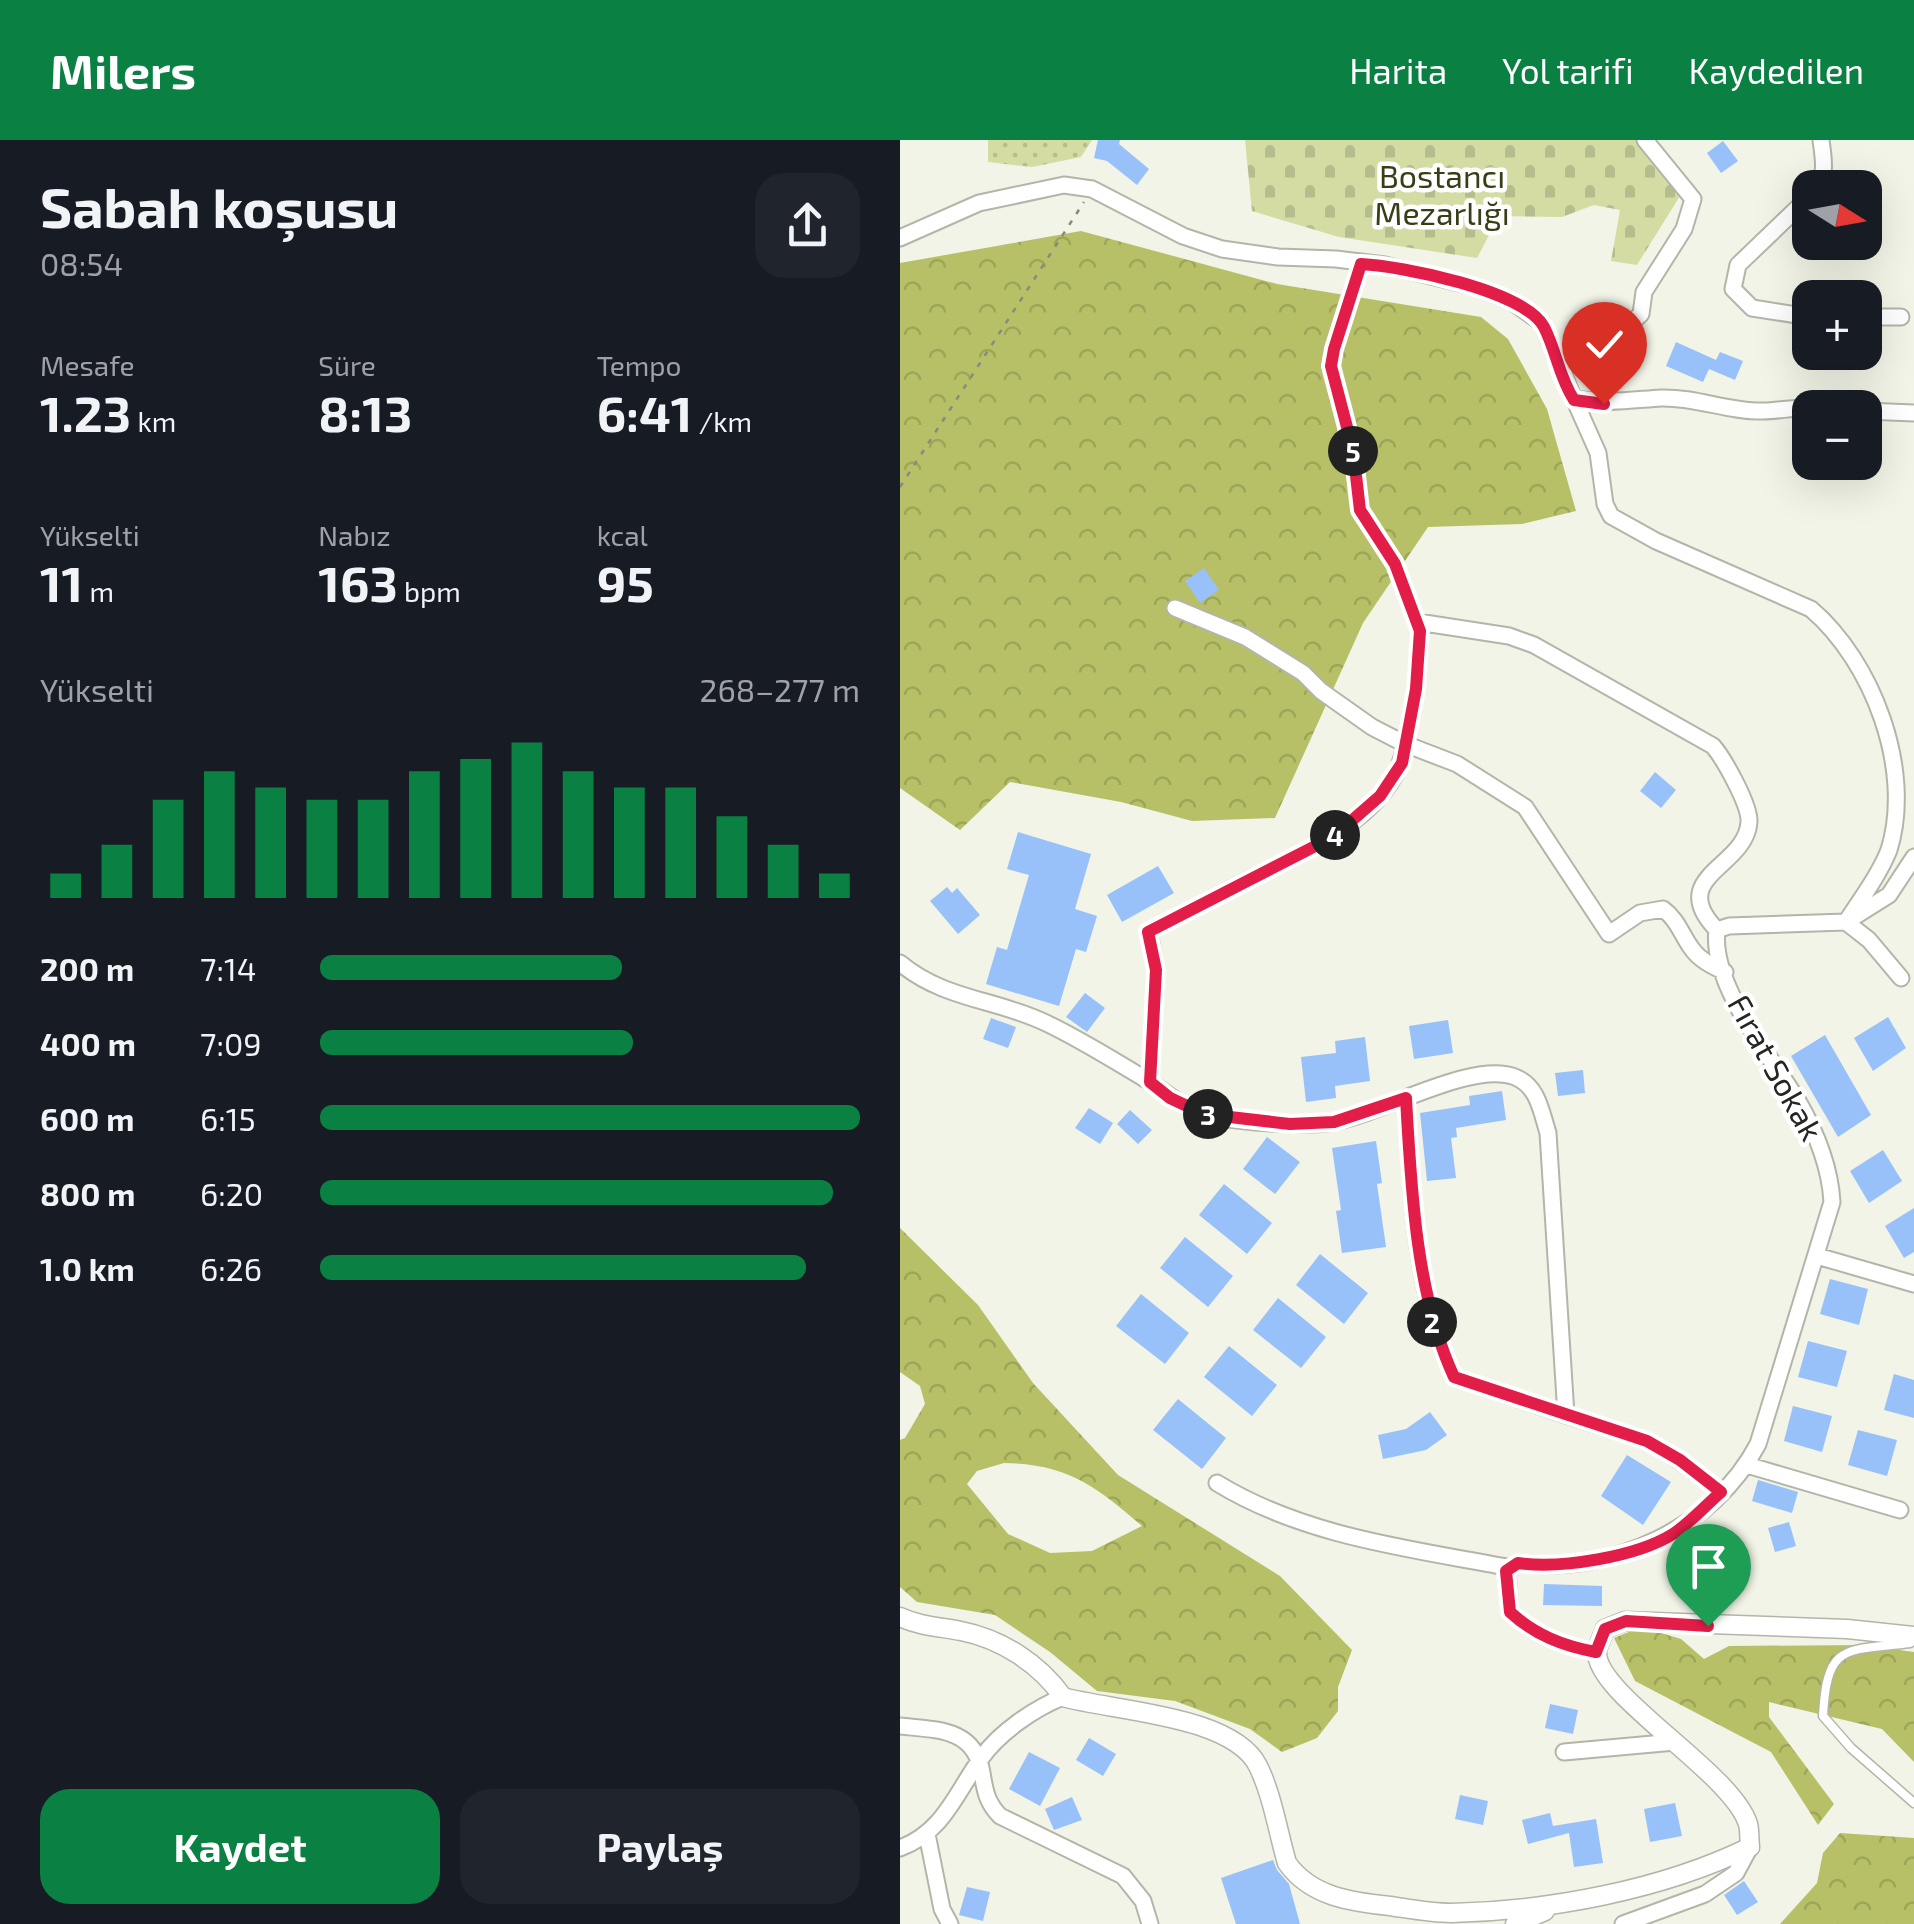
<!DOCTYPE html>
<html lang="tr">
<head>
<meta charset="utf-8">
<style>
	:root { --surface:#171b24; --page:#20242c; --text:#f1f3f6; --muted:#9ea1a6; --accent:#0b8043 }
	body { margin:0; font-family:"Exo 2",sans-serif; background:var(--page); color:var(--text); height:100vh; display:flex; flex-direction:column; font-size:38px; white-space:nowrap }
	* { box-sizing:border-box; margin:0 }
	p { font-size:32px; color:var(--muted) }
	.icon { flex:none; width:55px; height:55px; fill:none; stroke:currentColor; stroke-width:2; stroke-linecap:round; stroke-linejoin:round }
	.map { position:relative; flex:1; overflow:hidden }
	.drawer { display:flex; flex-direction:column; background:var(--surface); width:900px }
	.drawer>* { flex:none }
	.needle { width:65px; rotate:101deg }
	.fabs { position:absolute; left:892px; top:30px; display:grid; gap:20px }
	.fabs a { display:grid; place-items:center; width:90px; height:90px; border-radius:20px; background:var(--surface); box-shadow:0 10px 40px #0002; font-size:50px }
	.pin { position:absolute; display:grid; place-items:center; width:85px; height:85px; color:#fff; margin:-102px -42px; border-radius:50% 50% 50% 0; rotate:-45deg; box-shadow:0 0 10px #0007 }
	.pin .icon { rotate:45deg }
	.km { position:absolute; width:50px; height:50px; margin:-25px; border-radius:50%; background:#222; color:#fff; font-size:28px; line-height:50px; text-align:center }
	.round { display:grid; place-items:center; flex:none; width:105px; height:105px; border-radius:30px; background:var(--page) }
	.head { display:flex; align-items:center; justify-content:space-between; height:170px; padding:0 40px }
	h1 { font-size:55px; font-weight:700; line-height:75px }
	.stats { display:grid; grid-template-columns:repeat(3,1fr); gap:15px; height:170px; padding:10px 40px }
	.stats div { display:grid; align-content:center }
	.stats b { font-size:50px; font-weight:700 }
	.stats small { font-size:28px; font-weight:400 }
	.stats p { font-size:28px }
	.chart { height:280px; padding:20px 40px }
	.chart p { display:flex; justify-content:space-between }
	.chart svg { width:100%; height:180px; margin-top:10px; stroke:var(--accent); stroke-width:6 }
	.action { display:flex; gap:20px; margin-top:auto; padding:20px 40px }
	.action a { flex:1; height:115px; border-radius:30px; background:var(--accent); color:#fff; font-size:40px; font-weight:700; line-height:115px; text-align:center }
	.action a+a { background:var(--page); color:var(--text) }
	ul { padding:0 40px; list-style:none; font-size:32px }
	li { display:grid; grid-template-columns:160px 120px 1fr; align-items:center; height:75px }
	li i { height:25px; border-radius:12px; background:var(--accent) }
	header { display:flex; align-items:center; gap:60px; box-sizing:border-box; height:140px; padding:0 50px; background:var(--accent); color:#fff }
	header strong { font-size:48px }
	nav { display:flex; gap:55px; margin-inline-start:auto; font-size:35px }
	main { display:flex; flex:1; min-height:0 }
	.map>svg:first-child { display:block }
</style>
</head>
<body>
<header>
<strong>Milers</strong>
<nav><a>Harita</a><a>Yol tarifi</a><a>Kaydedilen</a></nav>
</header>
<main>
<section class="drawer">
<div class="head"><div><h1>Sabah koşusu</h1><p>08:54</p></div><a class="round"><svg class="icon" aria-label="share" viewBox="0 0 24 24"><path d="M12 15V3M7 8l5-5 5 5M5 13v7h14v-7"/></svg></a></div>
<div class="stats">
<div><p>Mesafe</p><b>1.23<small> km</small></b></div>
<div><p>Süre</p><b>8:13</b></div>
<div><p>Tempo</p><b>6:41<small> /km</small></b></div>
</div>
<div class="stats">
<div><p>Yükselti</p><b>11<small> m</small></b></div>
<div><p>Nabız</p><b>163<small> bpm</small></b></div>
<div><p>kcal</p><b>95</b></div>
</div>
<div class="chart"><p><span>Yükselti</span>268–277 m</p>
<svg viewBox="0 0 160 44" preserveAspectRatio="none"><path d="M5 44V38M15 44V31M25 44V20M35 44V13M45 44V17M55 44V20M65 44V20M75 44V13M85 44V10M95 44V6M105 44V13M115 44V17M125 44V17M135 44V24M145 44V31M155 44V38"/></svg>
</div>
<ul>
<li><b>200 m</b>7:14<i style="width:56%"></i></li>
<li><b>400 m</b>7:09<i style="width:58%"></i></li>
<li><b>600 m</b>6:15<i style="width:100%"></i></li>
<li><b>800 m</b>6:20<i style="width:95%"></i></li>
<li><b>1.0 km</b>6:26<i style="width:90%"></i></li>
</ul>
<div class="action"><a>Kaydet</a><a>Paylaş</a></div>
</section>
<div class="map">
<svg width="1014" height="1784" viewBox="0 0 1014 1784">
	<defs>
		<pattern id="grass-dots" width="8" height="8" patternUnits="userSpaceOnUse" patternTransform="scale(2.5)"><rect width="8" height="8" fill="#d4dca3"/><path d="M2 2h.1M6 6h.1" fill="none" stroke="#b6bd8c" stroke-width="1.8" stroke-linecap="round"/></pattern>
		<pattern id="forest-crowns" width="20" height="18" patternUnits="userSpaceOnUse" patternTransform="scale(2.5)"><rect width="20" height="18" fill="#b7c066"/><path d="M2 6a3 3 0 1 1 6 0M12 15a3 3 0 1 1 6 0" fill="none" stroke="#9da558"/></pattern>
		<pattern id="cemetery-stones" width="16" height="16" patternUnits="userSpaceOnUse" patternTransform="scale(2.5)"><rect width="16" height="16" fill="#d4dca3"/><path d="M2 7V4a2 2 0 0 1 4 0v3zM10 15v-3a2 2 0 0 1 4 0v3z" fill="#b6bd8c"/></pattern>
	</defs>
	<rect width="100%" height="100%" fill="#f2f4e7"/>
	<path fill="url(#grass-dots)" d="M88,0h104l-11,17 -49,10 -44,-5z"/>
	<path fill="url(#forest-crowns)" fill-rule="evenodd" d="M181,91l196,53 204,33 27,22 39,70 29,102 -54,13 -94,3 -65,96 -88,195 -83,3 -71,-19 -111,-20 -50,48 -60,-42v-525z
		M0,1088l78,77 55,78 85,92 162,101 72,74 -14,37v24l-21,27 -35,14 -32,-23 -75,-28 -78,-10 -47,-39 -55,-37 -78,-13 -17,-15v-147l5,-2 20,-34 -5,-18 -20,-14zM104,1323c63,1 92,23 138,63l-50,25 -42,2 -42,-19 -41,-50 10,-13z
		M741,1487l40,12 23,20 25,-13 134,-1 51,7v110l-32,-33 -113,-27v15l65,87 -16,21 -47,-73 -136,-71 -21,-43z
		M940,1693l74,5v86h-134l37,-41 6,-30z"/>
	<path fill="url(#cemetery-stones)" d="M345,0h401l34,56 -43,69 -26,-4 9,-51 -26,-5 -32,12 -63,-1 -22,42 -138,-21 -87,-26z"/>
	<path fill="#98c1fa" d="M198,0h22l-1,4 30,25 -12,16 -30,-24 -13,-3z
		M823,1l15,20 -17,12 -14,-20z
		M776,202l40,18 4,-8 23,9 -8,19 -26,-11 -6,13 -37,-16z
		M304,428l15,22 -19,13 -15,-22z
		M755,632l21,18 -15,18 -21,-17z
		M118,692l73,22 -16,55 22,7 -11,36 -10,-3 -17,57 -73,-22 11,-37 10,3 22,-75 -22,-6z
		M258,726l16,27 -52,29 -15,-27z
		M47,747l5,6 5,-5 23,27 -22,19 -28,-33z
		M185,853l20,15 -18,24 -21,-15z
		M988,877l18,31 -33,23 -19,-33z
		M91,878l25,9 -8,21 -25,-9z
		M548,880l5,33 -39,6 -5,-33z
		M925,895l46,80 -33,22 -47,-81z
		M465,897l5,44 -35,5 1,12 -30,4 -5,-45 35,-4 -1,-12z
		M683,930l2,23 -27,3 -3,-23z
		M602,951l4,29 -50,8 1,9 -6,1 5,40 -29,3 -7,-68 50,-8 -1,-9z
		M189,968l24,15 -13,21 -25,-16z
		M230,970l22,20 -14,14 -21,-20z
		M367,997l33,25 -25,32 -32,-25z
		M476,1001l6,42 -5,1 9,63 -44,6 -6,-42 5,-1 -9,-62z
		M983,1010l19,31 -33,22 -19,-32z
		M324,1044l48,39 -25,31 -48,-39z
		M1014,1068v44l-10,6 -19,-32z
		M285,1097l48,39 -25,31 -48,-39z
		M420,1114l48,39 -24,31 -48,-39z
		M930,1139l38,10 -9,36 -39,-11z
		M241,1154l48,39 -24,31 -49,-38z
		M378,1158l48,39 -25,31 -48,-38z
		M908,1201l39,10 -10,36 -39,-10z
		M329,1206l48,39 -25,31 -48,-39z
		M994,1234l20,6v38l-30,-8z
		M278,1259l48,39 -24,31 -49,-39z
		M893,1266l39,10 -10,36 -38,-11z
		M530,1272l17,23 -21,15 -43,9 -5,-24 28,-6z
		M958,1290l39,10 -10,36 -39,-11z
		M727,1315l44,27 -28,43 -42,-29z
		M858,1340l40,12 -6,21 -40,-12z
		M889,1382l7,24 -21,6 -7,-24z
		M644,1444l58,2v20l-59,-1z
		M650,1564l28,6 -5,24 -28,-6z
		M189,1598l27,16 -13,22 -27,-16z
		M129,1612l31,16 -20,38 -31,-17z
		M560,1655l28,6 -5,24 -28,-6z
		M172,1657l10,23 -28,10 -9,-21z
		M775,1663l7,33 -32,6 -6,-33z
		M650,1673l3,13 43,-7 7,44 -29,4 -5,-34 -41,11 -6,-24z
		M373,1720l4,10 12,14 11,40h-64l-15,-46z
		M844,1741l14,21 -21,13 -13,-20z
		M67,1747l23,5 -7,29 -24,-6z"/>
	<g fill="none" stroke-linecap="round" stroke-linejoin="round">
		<defs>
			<path id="service" d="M1010,1503c-65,8 -83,-1 -87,73l28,32 63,55"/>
			<path id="minor" d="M917,48c10,-14 6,-32 4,-48
				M910,56l-72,69 -5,24 19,19 58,9
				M0,98l79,-35 85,-18 28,4 91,47 39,13 56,8 58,2 49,6 91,22 35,14 31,22 32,76c31,5 57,1 87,-1 35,-1 68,14 102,13 16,0 30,-4 47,-3
				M461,124l-28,85 -2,17 22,84 7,60 35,54 25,67 -4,58 -11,55 52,20 68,43 84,127 31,-21 23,-4c15,11 18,25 29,40 8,11 20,17 33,23
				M965,177h36
				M654,214c40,-4 58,-12 87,-40l3,-22 40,-63 9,-30 -48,-59
				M674,259l24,54 7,51 6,12 45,25 155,68c61,52 103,160 78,241 -10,25 -28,49 -43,72
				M965,271l49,2
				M518,482l91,14 25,9 179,101c11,13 37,59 36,76 -3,46 -84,54 -32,108
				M954,777l35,-22 25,-38
				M946,782l23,18 32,38
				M0,823c44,37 97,36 146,60 34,16 67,37 99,56 20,12 36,28 59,35 30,8 98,13 129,8 47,-7 138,-62 182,-45 23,9 26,34 33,56l18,282 81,26 33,20 41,31
				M250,942l6,-112 -7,-38c32,-17 64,-34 97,-51 56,-28 150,-66 159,-137l-33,-17 -51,-36 -18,-18 -58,-36 -70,-29
				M506,958c5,90 9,198 48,279l112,38
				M917,1116l97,28
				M847,1325l153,45
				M317,1343c88,54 195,66 295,85
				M697,1512c-34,-6 -62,-16 -87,-40l-3,-41 12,-8c93,12 195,-35 239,-119l74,-242c-2,-35 -16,-70 -34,-101 -27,-45 -88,-116 -81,-171l12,-4 117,-4
				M0,1586c37,4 75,2 82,47 3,18 5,30 18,43l123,60 20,25 7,23
				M664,1612l111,-10
				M27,1694l15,75 8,15
				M0,1708c44,-16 56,-56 82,-91 18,-25 53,-49 81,-60
				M723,1784l82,-30 31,-21 14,-26"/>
			<path id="tertiary" d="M0,1477c19,9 40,10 61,14 40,8 78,32 102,66 50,14 170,18 195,69 14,28 20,66 29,97 24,34 65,39 103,43 20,3 41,7 61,7 97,-2 211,-23 299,-66 -1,-7 0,-16 -2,-23 -16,-52 -154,-130 -151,-173 1,-6 6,-16 8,-22l20,-8 222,8 67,7
				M615,1784l30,-13"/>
		</defs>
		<use href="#service" stroke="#b3b5a9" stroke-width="11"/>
		<use href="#minor" stroke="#b3b5a9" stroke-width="19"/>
		<use href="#tertiary" stroke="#b3b5a9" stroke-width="21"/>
		<path stroke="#888980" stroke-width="2.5" stroke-dasharray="5 8" stroke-linecap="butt" d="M0,347l184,-285"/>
		<use href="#service" stroke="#fff" stroke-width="8"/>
		<use href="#minor" stroke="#fff" stroke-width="15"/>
		<use href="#tertiary" stroke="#fff" stroke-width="18"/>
	</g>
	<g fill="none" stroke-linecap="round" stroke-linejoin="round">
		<defs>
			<path id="route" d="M704,264l-30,-4c-15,-23 -18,-50 -30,-73 -20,-37 -143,-61 -183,-63l-27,85 -3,17 22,84 7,60 35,54 25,67 -4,58 -14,74 -22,33 -47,41 -185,95 8,38 -6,112 20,16 34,16 86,10 44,-2 72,-24c5,90 10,197 48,279l193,64 33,19 41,32c-16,14 -31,31 -48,42 -37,23 -112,35 -155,29l-12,8 4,41c25,23 53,34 86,40l9,-23 21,-8 82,5"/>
		</defs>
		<use href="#route" stroke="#fff" stroke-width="20"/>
		<use href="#route" stroke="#e11d48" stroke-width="12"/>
	</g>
	<g text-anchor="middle" stroke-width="9" stroke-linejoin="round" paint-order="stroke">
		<g font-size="32" fill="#3a3e17" stroke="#fff">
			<text x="542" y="48">Bostancı<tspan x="542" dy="37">Mezarlığı</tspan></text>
		</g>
		<g font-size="32" fill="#252521" stroke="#fff">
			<text transform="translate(875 928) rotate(61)" y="11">Fırat Sokak</text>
		</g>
	</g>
</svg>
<div class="fabs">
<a><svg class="needle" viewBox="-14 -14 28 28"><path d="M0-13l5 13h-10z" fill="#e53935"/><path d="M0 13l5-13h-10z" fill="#9ea1a6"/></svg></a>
<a>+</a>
<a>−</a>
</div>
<div class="pin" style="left:808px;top:1486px;background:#1e9e55"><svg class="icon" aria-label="arrive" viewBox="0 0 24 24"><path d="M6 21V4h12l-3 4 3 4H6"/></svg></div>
<div class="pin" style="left:704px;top:264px;background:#d93025"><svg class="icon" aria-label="check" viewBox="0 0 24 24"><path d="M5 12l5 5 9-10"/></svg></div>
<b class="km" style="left:532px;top:1182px">2</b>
<b class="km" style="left:308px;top:974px">3</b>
<b class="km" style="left:435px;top:695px">4</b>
<b class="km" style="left:453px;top:311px">5</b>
</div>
</main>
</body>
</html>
